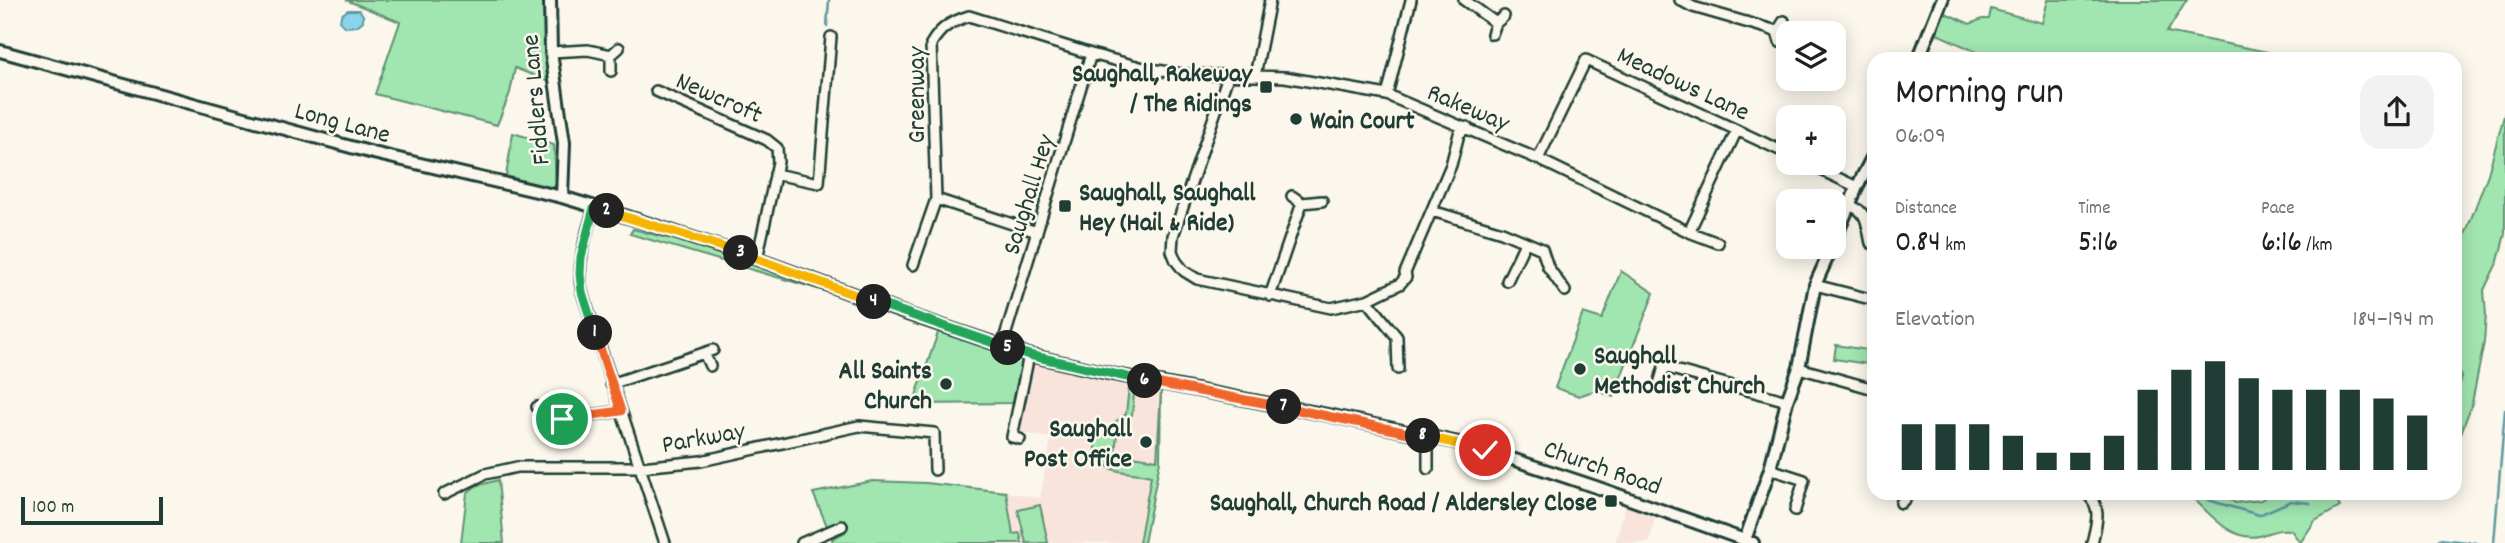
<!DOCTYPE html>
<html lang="en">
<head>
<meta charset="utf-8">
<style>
	:root { --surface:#fff; --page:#f2f2f2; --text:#202124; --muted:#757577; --accent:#1f3d34 }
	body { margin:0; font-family:Dekko,sans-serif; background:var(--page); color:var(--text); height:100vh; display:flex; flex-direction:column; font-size:26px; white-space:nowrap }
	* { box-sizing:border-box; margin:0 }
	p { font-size:23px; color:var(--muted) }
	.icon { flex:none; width:38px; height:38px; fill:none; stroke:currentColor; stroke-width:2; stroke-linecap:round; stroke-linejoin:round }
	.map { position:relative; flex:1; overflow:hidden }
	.details { position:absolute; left:1867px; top:52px; width:595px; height:448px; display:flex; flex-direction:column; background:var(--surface); border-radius:21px; box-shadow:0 4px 18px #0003 }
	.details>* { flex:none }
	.fabs { position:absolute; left:1776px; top:21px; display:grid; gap:14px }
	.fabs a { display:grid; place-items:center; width:70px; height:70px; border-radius:14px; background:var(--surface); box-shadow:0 4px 18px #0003; font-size:35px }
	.scale { position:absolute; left:21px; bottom:18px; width:142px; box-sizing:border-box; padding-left:7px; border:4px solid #1f3d34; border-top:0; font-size:19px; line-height:24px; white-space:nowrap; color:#1f3d34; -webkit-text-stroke:5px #fbf7ec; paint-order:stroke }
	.pin { position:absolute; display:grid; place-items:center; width:60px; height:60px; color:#fff; margin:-30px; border:4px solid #fff; border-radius:50%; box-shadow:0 2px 7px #0007 }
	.km { position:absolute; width:35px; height:35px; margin:-18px; border-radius:50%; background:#222; color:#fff; font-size:19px; line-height:35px; text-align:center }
	.round { display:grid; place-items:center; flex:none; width:74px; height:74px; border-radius:21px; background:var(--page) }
	.summary { display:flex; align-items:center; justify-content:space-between; height:119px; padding:0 28px }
	h1 { font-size:38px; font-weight:600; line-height:52px }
	.metrics { display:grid; grid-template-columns:repeat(3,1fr); gap:10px; height:119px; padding:7px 28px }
	.metrics div { display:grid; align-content:center }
	.metrics b { font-size:30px; font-weight:600 }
	.metrics small { font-size:19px; font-weight:400 }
	.metrics p { font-size:19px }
	.chart { height:196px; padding:14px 28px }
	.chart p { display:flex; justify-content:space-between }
	.chart svg { width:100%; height:126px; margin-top:7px; stroke:var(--accent); stroke-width:6 }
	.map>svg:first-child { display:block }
</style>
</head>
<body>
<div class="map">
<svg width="2505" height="543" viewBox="0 0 2505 543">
	<rect width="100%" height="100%" fill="#fbf7ec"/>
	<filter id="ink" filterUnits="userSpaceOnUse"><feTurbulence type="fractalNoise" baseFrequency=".0143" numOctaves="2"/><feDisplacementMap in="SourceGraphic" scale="14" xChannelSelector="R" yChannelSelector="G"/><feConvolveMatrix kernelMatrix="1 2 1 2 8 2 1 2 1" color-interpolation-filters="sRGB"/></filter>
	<g filter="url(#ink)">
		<path fill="#f9e4dc" d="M1031,361l130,29 -1,71 -16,82h-208l5,-58 65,7 34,6 11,-60 -31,-6z
			M1625,506l30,11 -6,26h-34z"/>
		<path fill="#a1e5b0" stroke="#609172" stroke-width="2" d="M346,0h197l4,81 -32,-13 -5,25 -13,32 -122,-31 25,-72z
			M2048,0h139l-20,32 101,20 -1,8 -11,-1 -1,-3 -18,-2 -1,6 -244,-1 -55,-25 6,-22 27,12 12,-5h7l2,-10 51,14z
			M2505,112v122l-7,27 -14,29 2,25 -2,27 -12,61 -17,47v-48l6,-25 -6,-17v-99l33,-87z
			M513,133l41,12 2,40 -5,4 -45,-13z
			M633,229l34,9h12l138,47 4,5 -191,-56z
			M1621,271l33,22 -41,104 -17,-7 -17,6 -24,-8 28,-75 19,6z
			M939,330l84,28 -7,45 -103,1z
			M1836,345l38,6v14l-40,-6z
			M1135,385l-3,30 -14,11 -3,27 42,7 4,-70 -1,71 -16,82h-5l12,-67c-32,-7 -52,1 -57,-38l32,-24 3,-28z
			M498,480l6,63h-43l6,-50 9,-7z
			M872,481l54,2 80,9 7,42 7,-1 2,10h-189l-1,-4 13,-7 -5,-11 -13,5 -14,-33z
			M2199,494h25l11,9 26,-3 8,-6h63l8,13 -25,14 -15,22 -9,-13c-16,-1 -18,2 -32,6 -27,6 -48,-21 -65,-37z
			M1040,505l8,38h-22l-8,-33z"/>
		<path fill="#89d4ea" stroke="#5f98a1" stroke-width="2" d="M348,10h11l4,5v6l-6,5 -11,1 -6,-5 1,-7z"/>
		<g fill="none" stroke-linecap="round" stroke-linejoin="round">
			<path stroke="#5f98a1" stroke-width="2.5" d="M827,26l2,-26
				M2199,494l9,6 51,15 32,-14 19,2
				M2439,539l37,4
				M2494,543l11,-133"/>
			<defs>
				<path id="minor" d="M1464,0l32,23 8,-7
					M1680,0l13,7 77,22 7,3 3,10
					M1777,32l7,-11
					M1492,34l4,-11
					M551,52l37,-2 23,5 8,-7
					M611,55v16
					M1228,76l-55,160 -1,15 4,10 8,10 13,8 134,29 36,-8 33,-16 6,-7 -1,-4 46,-108 8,-31 8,-7
					M1255,76l15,-76
					M656,91l111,49 10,8 1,14 -21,97
					M1387,95l24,-95
					M1538,159l48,-99 202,94
					M1806,163l51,24
					M775,174l44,9 12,-146
					M1292,196l10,7
					M936,199l101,33
					M1849,206c19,3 18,21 22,37l3,1
					M594,208c-8,28 -18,55 -12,84l83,251
					M1432,211l70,21 40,17 6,18 17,24
					M1689,232l48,-102
					M913,265l23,-66 -5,-155c10,-17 20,-22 38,-28l122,38 53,14 38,6 103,3 102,18 151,64 151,73 29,11
					M1507,281l18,-38
					M1815,285l59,15
					M1270,296l32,-93 20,-2
					M1367,300l30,37 1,32
					M1002,346l89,-292
					M704,353l6,13
					M1799,368l75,21
					M611,384l102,-34
					M1659,384l5,-17 123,34
					M537,407l25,12 59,-8
					M1428,437v32
					M1020,439l-8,-2 17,-82
					M1770,469l34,11 -9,30
					M444,494l41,-20 32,-7h124l60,-6 158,-35 75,7 1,37
					M2087,494c16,14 9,30 5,49
					M1901,503l8,-9
					M802,543l40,-17"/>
				<path id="tertiary" d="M550,0l1,52 13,91 -2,54
					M0,51l373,102 189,44 66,20 129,42 147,54 125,42 83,19 216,41 145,31 123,41 157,56
					M1918,60l24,-60
					M1834,241l23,-54 17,-33
					M1745,540l25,-71 17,-68 12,-33 16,-83 17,-38"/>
			</defs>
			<use href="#minor" stroke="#1f3d34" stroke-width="14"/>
			<use href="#tertiary" stroke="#1f3d34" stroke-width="16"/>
			<use href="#minor" stroke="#fbf7ec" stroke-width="9"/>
			<use href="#tertiary" stroke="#fbf7ec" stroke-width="10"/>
		</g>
	</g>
	<g fill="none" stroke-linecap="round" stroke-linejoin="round" filter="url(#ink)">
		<defs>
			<path id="split-1" d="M562,419l59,-8 -26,-78"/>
			<path id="split-2" d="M595,333l-13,-41 -2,-18 1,-17 13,-49 13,3"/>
			<path id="split-3" d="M607,211l134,42"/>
			<path id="split-4" d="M741,253l133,49"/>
			<path id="split-5" d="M874,302l134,46"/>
			<path id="split-6" d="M1008,348l21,7 116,26"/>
			<path id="split-7" d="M1145,381l139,26"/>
			<path id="split-8" d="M1284,407l139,29"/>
			<path id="split-9" d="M1423,436l62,14"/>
		</defs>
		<use href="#split-1" stroke="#fff" stroke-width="14"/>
		<use href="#split-2" stroke="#fff" stroke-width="14"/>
		<use href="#split-3" stroke="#fff" stroke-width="14"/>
		<use href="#split-4" stroke="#fff" stroke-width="14"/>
		<use href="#split-5" stroke="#fff" stroke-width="14"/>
		<use href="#split-6" stroke="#fff" stroke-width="14"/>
		<use href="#split-7" stroke="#fff" stroke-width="14"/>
		<use href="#split-8" stroke="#fff" stroke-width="14"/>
		<use href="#split-9" stroke="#fff" stroke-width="14"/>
		<use href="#split-1" stroke="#f0652b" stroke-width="9"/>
		<use href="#split-2" stroke="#22a559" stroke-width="9"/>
		<use href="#split-3" stroke="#f5b400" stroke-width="9"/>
		<use href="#split-4" stroke="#f5b400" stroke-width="9"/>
		<use href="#split-5" stroke="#22a559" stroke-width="9"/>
		<use href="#split-6" stroke="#22a559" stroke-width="9"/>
		<use href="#split-7" stroke="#f0652b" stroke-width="9"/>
		<use href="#split-8" stroke="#f0652b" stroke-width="9"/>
		<use href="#split-9" stroke="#f5b400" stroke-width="9"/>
	</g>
	<g fill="#1f3d34" stroke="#fbf7ec" stroke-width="2.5">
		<rect x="1259" y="80" width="14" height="14" rx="3.5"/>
		<circle cx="1296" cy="119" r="7"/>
		<rect x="1058" y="199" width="14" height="14" rx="3.5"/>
		<circle cx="1580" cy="369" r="7"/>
		<circle cx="946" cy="384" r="7"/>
		<circle cx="1146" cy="442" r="7"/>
		<rect x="1604" y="494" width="14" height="14" rx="3.5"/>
	</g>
	<g text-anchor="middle" stroke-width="5" stroke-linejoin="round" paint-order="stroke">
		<g font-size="26" font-weight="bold" fill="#1f3d34" stroke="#fbf7ec" text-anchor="end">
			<text x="1252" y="81">Saughall, Rakeway<tspan x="1252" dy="30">/ The Ridings</tspan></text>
			<text x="1310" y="128" text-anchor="start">Wain Court</text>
			<text x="1079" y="200" text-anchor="start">Saughall, Saughall<tspan x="1079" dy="30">Hey (Hail &amp; Ride)</tspan></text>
			<text x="1594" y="363" text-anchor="start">Saughall<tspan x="1594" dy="30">Methodist Church</tspan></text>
			<text x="932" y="378">All Saints<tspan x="932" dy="30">Church</tspan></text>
			<text x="1132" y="436">Saughall<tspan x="1132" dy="30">Post Office</tspan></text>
			<text x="1597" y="510">Saughall, Church Road / Aldersley Close</text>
		</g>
		<g font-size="26" fill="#1f3d34" stroke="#fbf7ec">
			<text transform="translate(1684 82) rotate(25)" y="9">Meadows Lane</text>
			<text transform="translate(915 95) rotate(-90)" y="9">Greenway</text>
			<text transform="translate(720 96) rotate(24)" y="9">Newcroft</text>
			<text transform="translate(534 100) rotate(-95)" y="9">Fiddlers Lane</text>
			<text transform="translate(1469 106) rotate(23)" y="9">Rakeway</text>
			<text transform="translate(343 121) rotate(15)" y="9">Long Lane</text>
			<text transform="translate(1027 194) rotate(-73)" y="9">Saughall Hey</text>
			<text transform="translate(703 436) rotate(-10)" y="9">Parkway</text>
			<text transform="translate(1603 466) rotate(19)" y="9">Church Road</text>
		</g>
	</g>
</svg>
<div class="fabs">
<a><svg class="icon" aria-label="layers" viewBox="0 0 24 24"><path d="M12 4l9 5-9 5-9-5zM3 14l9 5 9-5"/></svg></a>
<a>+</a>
<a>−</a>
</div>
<div class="scale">100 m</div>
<div class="pin" style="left:562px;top:419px;background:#1e9e55"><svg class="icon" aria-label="arrive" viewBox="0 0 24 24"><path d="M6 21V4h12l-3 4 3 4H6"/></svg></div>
<div class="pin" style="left:1485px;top:450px;background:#d93025"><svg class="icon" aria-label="check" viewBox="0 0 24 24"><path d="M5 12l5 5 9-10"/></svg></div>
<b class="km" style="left:595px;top:333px">1</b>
<b class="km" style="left:607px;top:211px">2</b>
<b class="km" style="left:741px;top:253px">3</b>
<b class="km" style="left:874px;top:302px">4</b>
<b class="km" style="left:1008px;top:348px">5</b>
<b class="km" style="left:1145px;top:381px">6</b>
<b class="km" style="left:1284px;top:407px">7</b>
<b class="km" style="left:1423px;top:436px">8</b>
<section class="details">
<div class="summary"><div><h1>Morning run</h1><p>06:09</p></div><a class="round"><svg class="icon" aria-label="share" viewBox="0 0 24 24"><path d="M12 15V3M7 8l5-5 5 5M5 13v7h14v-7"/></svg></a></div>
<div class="metrics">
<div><p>Distance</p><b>0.84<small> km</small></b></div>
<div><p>Time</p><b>5:16</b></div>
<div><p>Pace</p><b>6:16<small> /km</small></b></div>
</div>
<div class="chart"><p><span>Elevation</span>184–194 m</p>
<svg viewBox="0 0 160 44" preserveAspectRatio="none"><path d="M5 44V28M15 44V28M25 44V28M35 44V32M45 44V38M55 44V38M65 44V32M75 44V16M85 44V9M95 44V6M105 44V12M115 44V16M125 44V16M135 44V16M145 44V19M155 44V25"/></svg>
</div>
</section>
</div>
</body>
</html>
